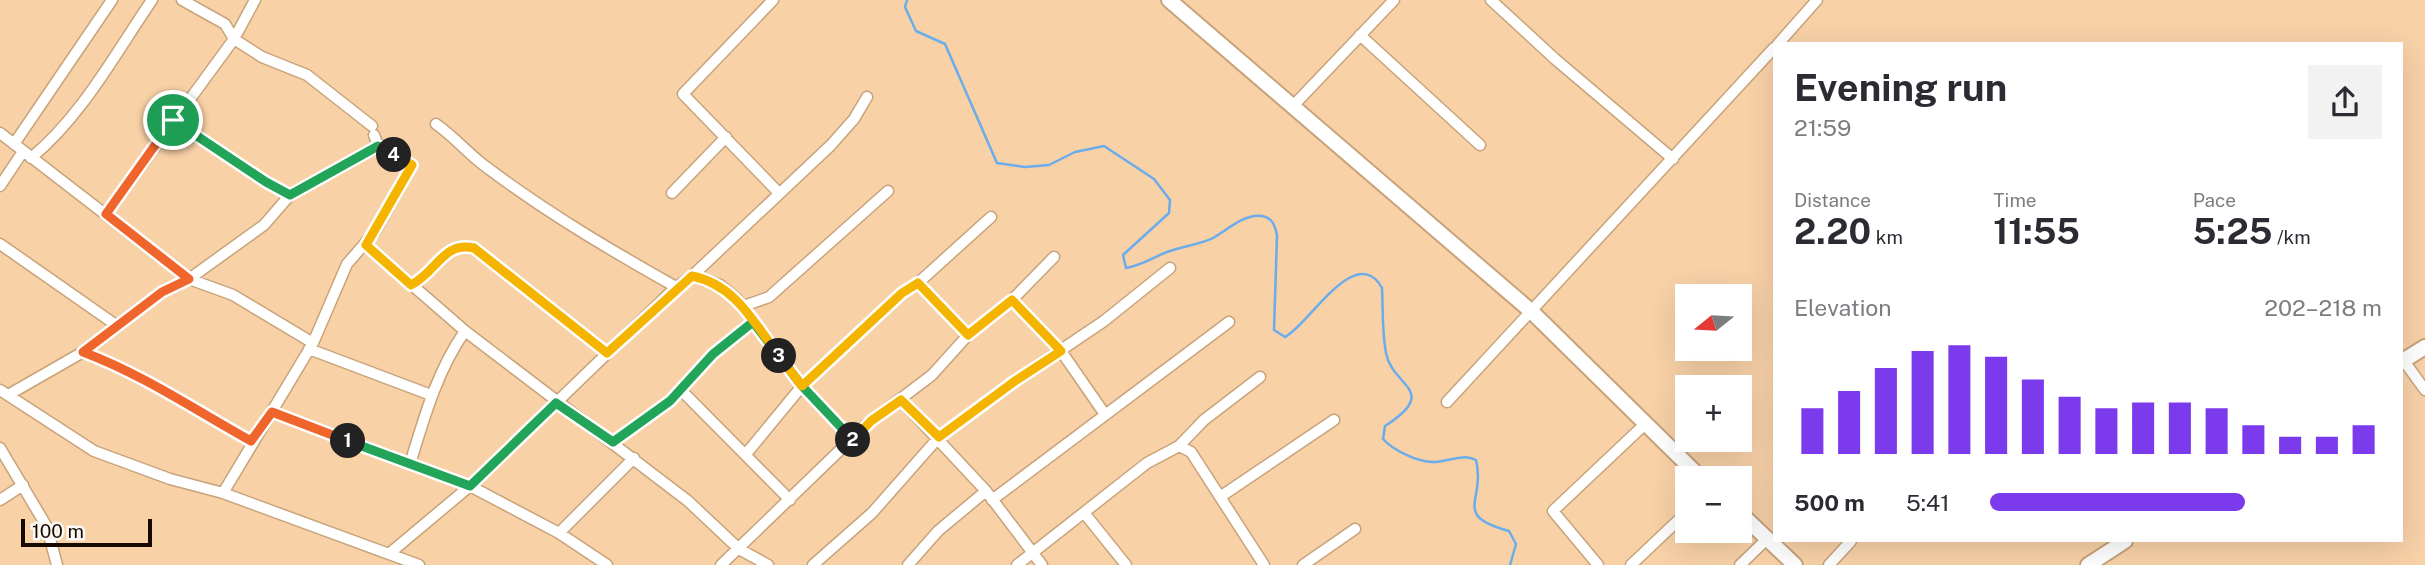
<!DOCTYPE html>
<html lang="en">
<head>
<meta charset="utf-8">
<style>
	:root { --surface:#fff; --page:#f2f2f3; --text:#2b2b33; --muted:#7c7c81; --accent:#7c3aed }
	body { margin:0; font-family:"Public Sans",sans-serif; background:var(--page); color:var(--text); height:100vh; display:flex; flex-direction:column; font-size:26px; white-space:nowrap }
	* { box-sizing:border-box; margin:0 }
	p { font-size:23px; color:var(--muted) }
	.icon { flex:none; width:38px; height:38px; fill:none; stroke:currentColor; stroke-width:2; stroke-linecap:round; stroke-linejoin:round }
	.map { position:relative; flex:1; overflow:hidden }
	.details { position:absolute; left:1773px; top:42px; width:630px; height:500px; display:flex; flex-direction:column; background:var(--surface); border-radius:0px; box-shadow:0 7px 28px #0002 }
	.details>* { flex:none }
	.needle { width:46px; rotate:252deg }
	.controls { position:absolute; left:1675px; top:284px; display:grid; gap:14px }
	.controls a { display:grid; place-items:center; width:77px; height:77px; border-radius:0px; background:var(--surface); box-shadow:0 7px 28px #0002; font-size:35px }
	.scale { position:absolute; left:21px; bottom:18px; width:131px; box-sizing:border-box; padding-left:7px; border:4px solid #160a00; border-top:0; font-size:19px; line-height:24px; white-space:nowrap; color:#160a00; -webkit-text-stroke:5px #fdf9f5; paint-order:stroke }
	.pin { position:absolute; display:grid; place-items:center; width:60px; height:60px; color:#fff; margin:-30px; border:4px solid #fff; border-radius:50%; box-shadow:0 2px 7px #0007 }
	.km { position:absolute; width:35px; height:35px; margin:-18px; border-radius:50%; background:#222; color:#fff; font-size:19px; line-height:35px; text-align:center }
	.round { display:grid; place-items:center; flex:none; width:74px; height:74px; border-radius:0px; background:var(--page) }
	.headline { display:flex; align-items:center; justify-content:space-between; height:119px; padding:0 21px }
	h1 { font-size:38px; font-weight:700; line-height:52px }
	.metrics { display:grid; grid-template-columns:repeat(3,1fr); gap:10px; height:119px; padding:7px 21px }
	.metrics div { display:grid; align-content:center }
	.metrics b { font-size:35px; font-weight:700 }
	.metrics small { font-size:19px; font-weight:400 }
	.metrics p { font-size:19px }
	.chart { height:196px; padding:14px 21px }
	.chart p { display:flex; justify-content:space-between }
	.chart svg { width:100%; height:126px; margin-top:7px; stroke:var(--accent); stroke-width:6 }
	ul { padding:0 21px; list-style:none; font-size:23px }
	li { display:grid; grid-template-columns:112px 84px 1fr; align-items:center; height:52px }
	li i { height:18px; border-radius:9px; background:var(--accent) }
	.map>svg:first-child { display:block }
</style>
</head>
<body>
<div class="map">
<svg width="2425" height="565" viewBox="0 0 2425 565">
	<rect width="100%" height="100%" fill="#f8d1a7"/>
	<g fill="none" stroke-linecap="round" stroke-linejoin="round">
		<path stroke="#6baceb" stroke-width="2.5" d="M907,0l-2,7 11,24 29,13 52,119 28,4 24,-2 26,-13 29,-6 50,33 16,21 -1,13 -46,42 3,13c16,-3 26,-10 41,-16 15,-6 32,-7 46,-14 14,-8 32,-25 49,-22 11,2 13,10 15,19l-3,95 11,7c23,-11 71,-96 97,-49 1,21 0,44 4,65 6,34 55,37 -1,73l-2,13c10,11 34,23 50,23 14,0 30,-9 43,-2 10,42 -25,55 33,71l7,13 -6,21"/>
		<defs>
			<path id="street" d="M182,0l43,24 9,15 28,18 45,18 65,51
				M773,0l-90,94 96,99
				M1491,0l64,59 118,100
				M1360,35l120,110
				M1778,44l39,-44
				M1293,106l101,-106
				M173,120l93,62 24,13
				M436,124c20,14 34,32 53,45 60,45 123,82 187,118
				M0,133l189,146 44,16 80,48
				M14,144l98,-144
				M31,158c51,-42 84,-104 121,-158
				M0,186l22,-33
				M672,193l54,-56
				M106,214l128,-175 21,-39
				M0,244l116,81
				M366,245l99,86 223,170 51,48 29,16
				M692,276l28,9 17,14 65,87 51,54
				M918,283l50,52
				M411,285c25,-12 33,-44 63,-37l133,105
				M1012,300l49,51 43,62
				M744,306l25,-9 119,-106
				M309,349l122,46
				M83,352c61,23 112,58 168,89
				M2404,361l21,29
				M680,389l110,111
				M0,390l94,61 76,28 53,14 196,72
				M8,395l75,-43 79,-60 27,-13 75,-54 26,-30 88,-49
				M901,400l85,91 56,74
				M1447,402l327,-354
				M272,412l198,74 89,47 48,32
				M613,442l57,-41 43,-47 40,-32
				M1179,446l12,6 73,113
				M0,448l47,79 10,38
				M746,454l56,-68 100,-93 16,-10 73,-66
				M410,464c14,-46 27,-93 55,-133
				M223,493l90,-150 34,-79 27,-31 38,-68 -34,-19 -4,-11
				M1220,497l114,-77
				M0,500l23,-15
				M992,500l237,-178
				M1085,514l41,51
				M559,533l75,-75
				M390,553l80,-67 206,-199 16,-11 139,-131 23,-26 13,-22
				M721,565l145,-140 66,-50 36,-40 44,-35 42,-43
				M813,565l59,-52 67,-76 76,-56 89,-60 66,-53
				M908,565l30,-34 48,-40
				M1017,565l130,-102 32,-17 25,-26 56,-43
				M1303,565l52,-36
				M1598,565l-45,-54 91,-86
				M1631,565l56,-53
				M1740,565l28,-27
				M1829,565l22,-24"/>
			<path id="secondary" d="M1169,0l363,312 169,166
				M2401,362l24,-15
				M1740,513l55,52
				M2088,565l37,-24"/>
		</defs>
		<use href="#street" stroke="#c8a37a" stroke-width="13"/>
		<use href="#secondary" stroke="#c8a37a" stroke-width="18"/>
		<use href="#street" stroke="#fff" stroke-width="10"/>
		<use href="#secondary" stroke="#fff" stroke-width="14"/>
	</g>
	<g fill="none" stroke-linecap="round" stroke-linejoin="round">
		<defs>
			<path id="split-1" d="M173,120l-67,94 83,65 -27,13 -79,60c61,23 112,58 168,89l21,-29 76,29"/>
			<path id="split-2" d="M348,441l122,45 86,-83 57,39 57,-41 43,-47 40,-32 49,64 51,54"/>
			<path id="split-3" d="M779,356l23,30 100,-93 16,-10 50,52 44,-35 49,51 -46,30 -76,56 -38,-37 -30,21 -18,19"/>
			<path id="split-4" d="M394,155l18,10 -46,80 45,40c26,-13 32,-44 63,-37l133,105 85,-77c44,9 62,47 87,80"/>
			<path id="split-5" d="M173,120l93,62 24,13 88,-49 16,9"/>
		</defs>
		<use href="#split-1" stroke="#fff" stroke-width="14"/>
		<use href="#split-2" stroke="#fff" stroke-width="14"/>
		<use href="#split-3" stroke="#fff" stroke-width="14"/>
		<use href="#split-4" stroke="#fff" stroke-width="14"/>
		<use href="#split-5" stroke="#fff" stroke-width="14"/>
		<use href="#split-1" stroke="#f0652b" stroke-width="9"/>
		<use href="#split-2" stroke="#22a559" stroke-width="9"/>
		<use href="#split-3" stroke="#f5b400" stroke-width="9"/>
		<use href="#split-4" stroke="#f5b400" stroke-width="9"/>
		<use href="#split-5" stroke="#22a559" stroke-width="9"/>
	</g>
</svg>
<div class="controls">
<a><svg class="needle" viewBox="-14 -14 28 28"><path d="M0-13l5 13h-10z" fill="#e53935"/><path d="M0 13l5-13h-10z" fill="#7c7c81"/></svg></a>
<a>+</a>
<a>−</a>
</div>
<div class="scale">100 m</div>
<div class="pin" style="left:173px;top:120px;background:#1e9e55"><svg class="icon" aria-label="arrive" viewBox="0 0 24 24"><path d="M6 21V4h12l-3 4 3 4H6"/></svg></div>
<b class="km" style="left:348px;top:441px">1</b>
<b class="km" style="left:853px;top:440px">2</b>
<b class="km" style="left:779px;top:356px">3</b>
<b class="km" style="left:394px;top:155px">4</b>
<section class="details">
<div class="headline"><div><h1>Evening run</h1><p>21:59</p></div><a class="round"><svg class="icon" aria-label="share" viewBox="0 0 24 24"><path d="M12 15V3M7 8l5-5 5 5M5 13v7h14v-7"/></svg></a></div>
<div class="metrics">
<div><p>Distance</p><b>2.20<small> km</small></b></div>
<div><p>Time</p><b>11:55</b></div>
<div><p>Pace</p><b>5:25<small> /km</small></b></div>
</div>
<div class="chart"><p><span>Elevation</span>202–218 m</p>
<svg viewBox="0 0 160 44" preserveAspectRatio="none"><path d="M5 44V28M15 44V22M25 44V14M35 44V8M45 44V6M55 44V10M65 44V18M75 44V24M85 44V28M95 44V26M105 44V26M115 44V28M125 44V34M135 44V38M145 44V38M155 44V34"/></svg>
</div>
<ul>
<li><b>500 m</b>5:41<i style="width:65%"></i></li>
</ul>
</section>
</div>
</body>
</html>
